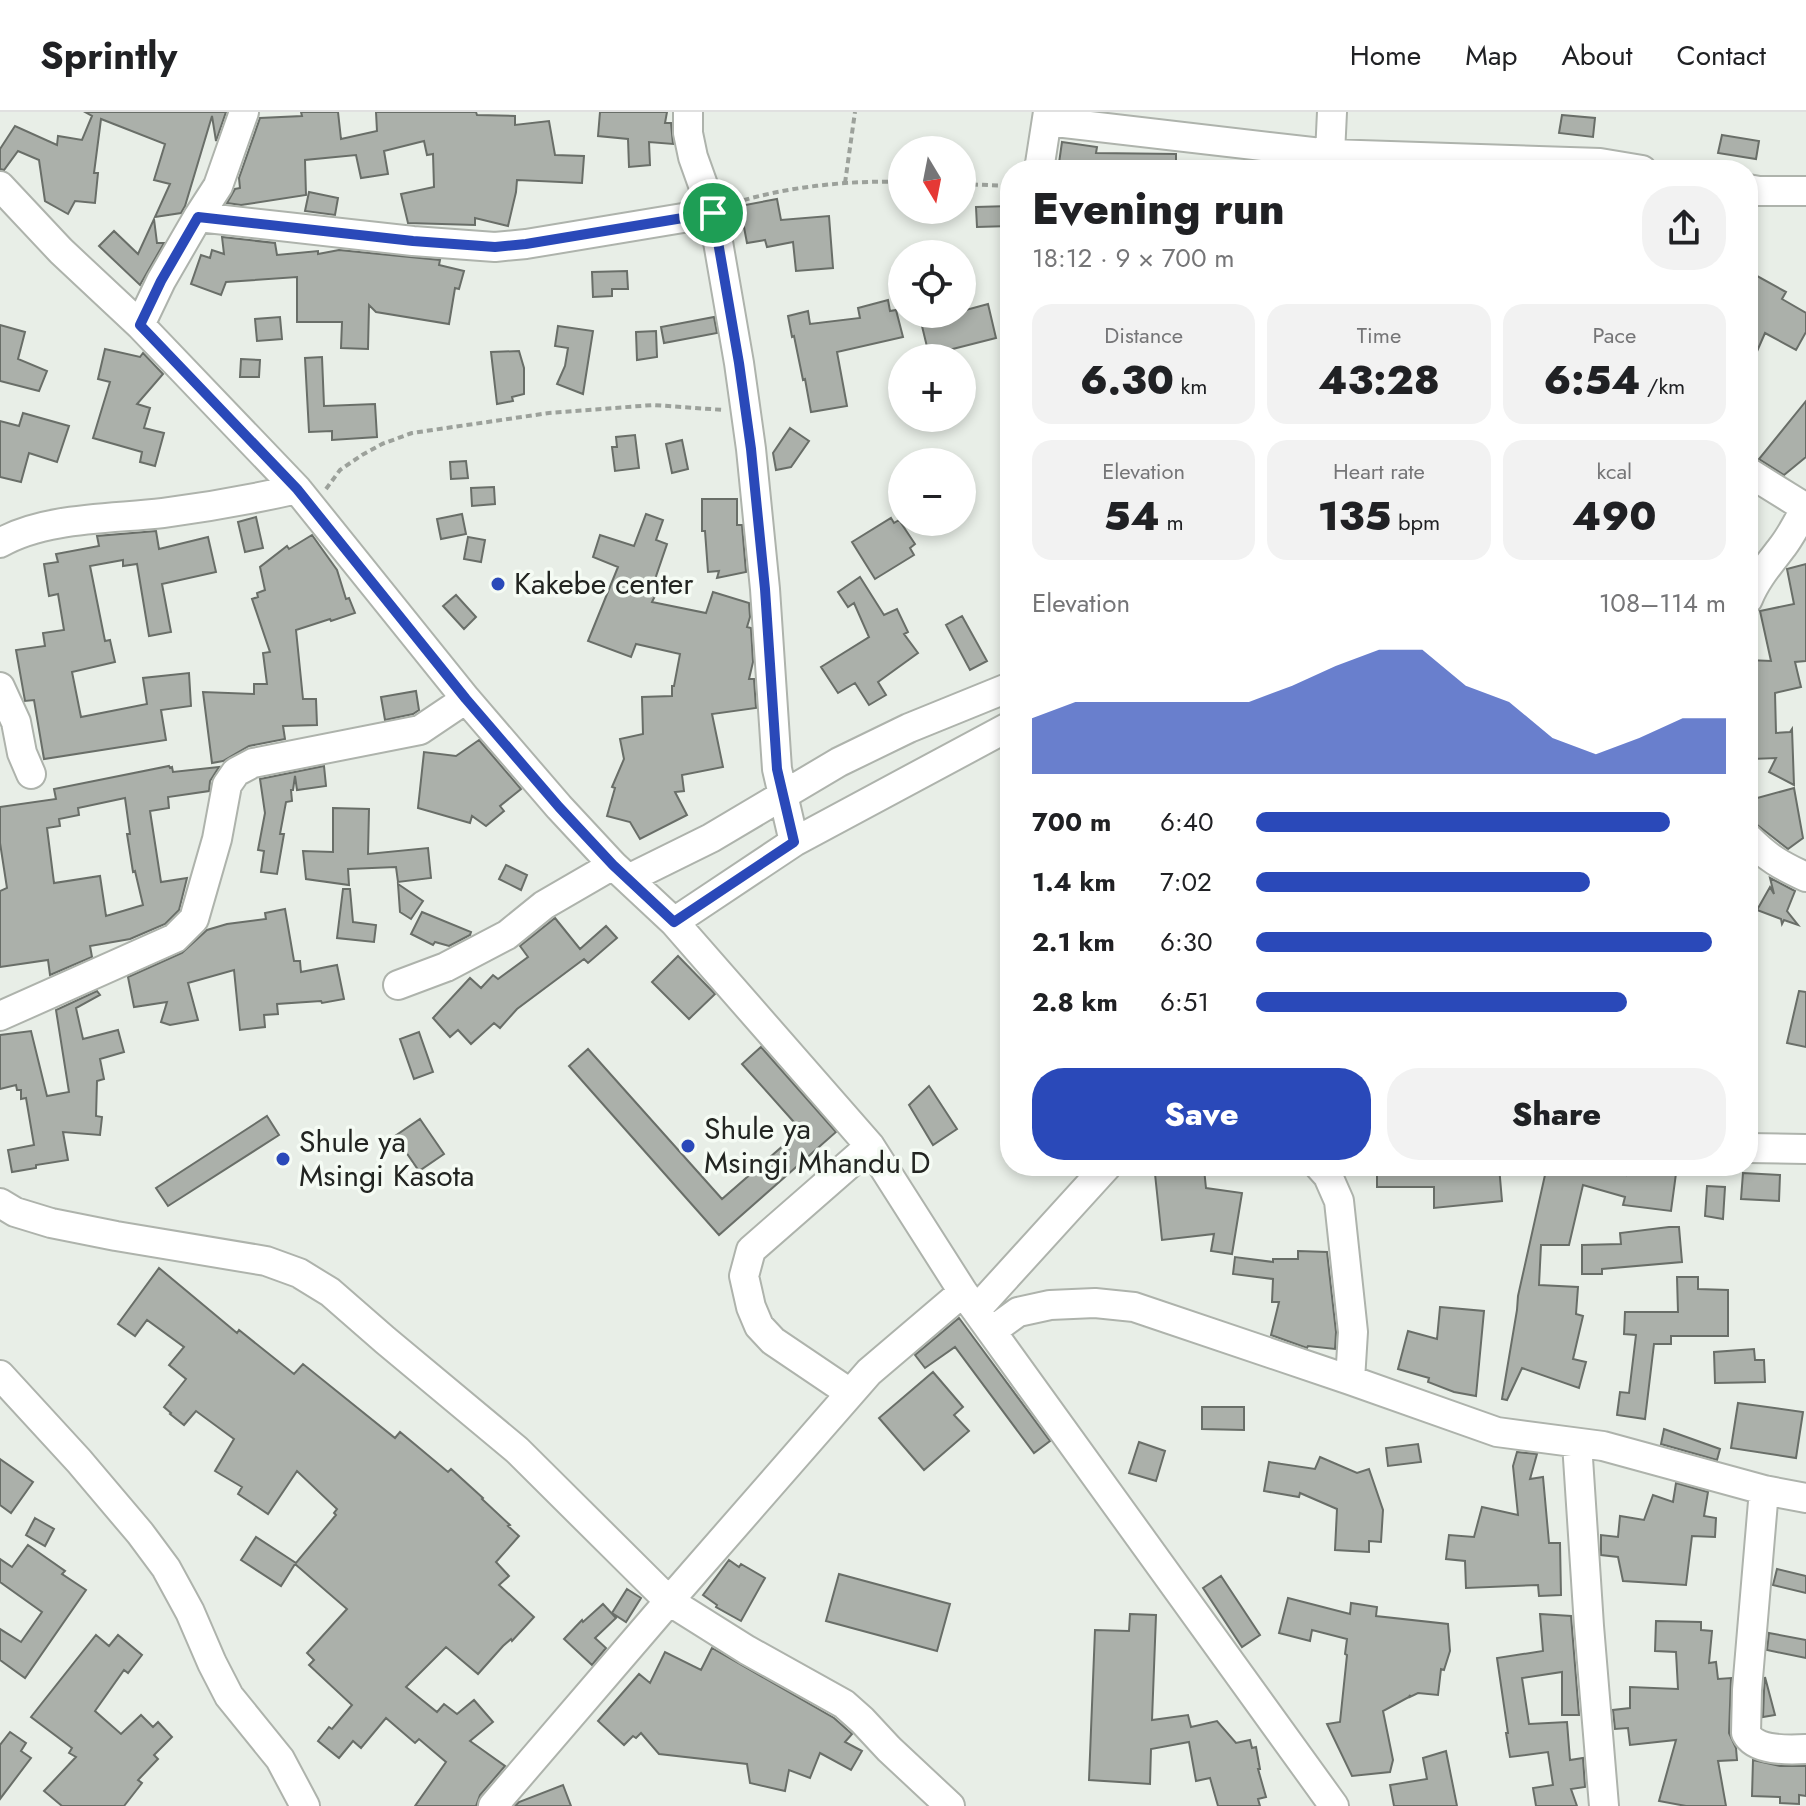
<!DOCTYPE html>
<html lang="en">
<head>
<meta charset="utf-8">
<style>
	:root { --surface:#fff; --page:#f2f2f2; --text:#202124; --muted:#757577; --line:#e0e0e0; --accent:#2a49b9 }
	body { margin:0; font-family:Jost,sans-serif; background:var(--page); color:var(--text); height:100vh; display:flex; flex-direction:column; font-size:30px; white-space:nowrap }
	* { box-sizing:border-box; margin:0 }
	p { font-size:26px; color:var(--muted) }
	.icon { flex:none; width:44px; height:44px; fill:none; stroke:currentColor; stroke-width:2; stroke-linecap:round; stroke-linejoin:round }
	.map { position:relative; flex:1; overflow:hidden }
	.drawer { position:absolute; left:1000px; top:48px; width:758px; height:1016px; display:flex; flex-direction:column; background:var(--surface); border-radius:32px; box-shadow:0 4px 12px #0003 }
	.drawer>* { flex:none }
	.needle { width:52px; rotate:170deg }
	.fabs { position:absolute; left:888px; top:24px; display:grid; gap:16px }
	.fabs a { display:grid; place-items:center; width:88px; height:88px; border-radius:50%; background:var(--surface); box-shadow:0 4px 12px #0003; font-size:40px }
	.pin { position:absolute; display:grid; place-items:center; width:68px; height:68px; color:#fff; margin:-34px; border:4px solid #fff; border-radius:50%; box-shadow:0 2px 8px #0007 }
	.round { display:grid; place-items:center; flex:none; width:84px; height:84px; border-radius:32px; background:var(--page) }
	.summary { display:flex; align-items:center; justify-content:space-between; height:136px; padding:0 32px }
	h1 { font-size:44px; font-weight:800; line-height:60px }
	.figures { display:grid; grid-template-columns:repeat(3,1fr); gap:12px; height:136px; padding:8px 32px }
	.figures div { display:grid; align-content:center; border-radius:20px; background:var(--page); text-align:center }
	.figures b { font-size:40px; font-weight:800 }
	.figures small { font-size:22px; font-weight:400 }
	.figures p { font-size:22px }
	.chart { height:224px; padding:16px 32px }
	.chart p { display:flex; justify-content:space-between }
	.chart svg { width:100%; height:144px; margin-top:8px; fill:var(--accent); opacity:.7 }
	.primary-button { display:flex; gap:16px; margin-top:auto; padding:16px 32px }
	.primary-button a { flex:1; height:92px; border-radius:32px; background:var(--accent); color:#fff; font-size:32px; font-weight:800; line-height:92px; text-align:center }
	.primary-button a+a { background:var(--page); color:var(--text) }
	ul { padding:0 32px; list-style:none; font-size:26px }
	li { display:grid; grid-template-columns:128px 96px 1fr; align-items:center; height:60px }
	li i { height:20px; border-radius:10px; background:var(--accent) }
	header { display:flex; align-items:center; gap:48px; box-sizing:border-box; height:112px; padding:0 40px; background:var(--surface); border-bottom:2px solid var(--line) }
	header strong { font-size:38px }
	nav { display:flex; gap:44px; margin-inline-start:auto; font-size:28px }
	.map>svg:first-child { display:block }
</style>
</head>
<body>
<header>
<strong>Sprintly</strong>
<nav><a>Home</a><a>Map</a><a>About</a><a>Contact</a></nav>
</header>
<div class="map">
<svg width="1806" height="1694" viewBox="0 0 1806 1694">
	<rect width="100%" height="100%" fill="#e8eee7"/>
	<path fill="#abb0aa" stroke="#696e68" stroke-width="2" fill-rule="evenodd" d="M85,0h141l-10,29 -4,-25 -27,90 -4,7 -26,4 15,-33 -16,-4 11,-36 -64,-25 -7,54h4l-3,30 -20,-2 -7,13 -23,-13 -6,-41 -21,-9 -14,19 -4,-1v-20l15,-23 42,19 1,-9 24,4 10,-24z
		M301,0h37l3,27 36,-8 -1,-19h100l1,3 38,1v9l34,-4 6,34 29,1 -2,27 -65,-3 -1,12 -8,34 -33,-8v7l-67,-2 -7,-29 33,-7 -1,-33 -6,1 -3,-14 -40,10 4,23 -27,4 -5,-23 -51,5 1,35 -65,10 -14,-2 8,-14 5,-1 -1,-10 21,-60 42,-2z
		M600,0h67l-2,11h6l2,21 -24,-2 1,23 -21,2 -1,-28 -30,-3z
		M1562,3l33,3 -2,19 -34,-4z
		M1722,23l37,6 -3,18 -38,-6z
		M1062,30l35,5 -1,6 80,1v16h-118z
		M309,80l29,6 -3,17 -30,-4z
		M777,87l4,21 48,-4 4,52 -37,3 -3,-29 -26,5 -2,-7 -18,3 -7,-37z
		M1010,94v20l-33,1 -1,-20z
		M154,107l3,24h7l-24,42 -41,-39 15,-15 24,23z
		M222,125l53,6 2,12 41,-4v3l21,-4 101,10 -1,5 25,6 -5,18 -4,-1 -6,36 -73,-12 -7,-7 -1,44 -27,-1 1,-26h-45v-45l-71,5 -5,13 -30,-11 10,-29 9,3 2,-8 12,4z
		M627,159l1,18h-16v7l-19,1 -1,-25z
		M1748,159l38,21 -4,7 24,14v19l-10,18 -31,-17 -17,39z
		M888,188l2,11 6,-1 7,27 -66,15 10,54 -36,6 -6,-33 -2,1 -9,-44 -2,1 -4,-21 20,-5 2,13 50,-6 -2,-10z
		M988,192l8,34 -67,17 -8,-33 29,-8h12v-3z
		M280,205l2,22 -25,2 -2,-22z
		M714,205l3,16 -53,10 -3,-16z
		M0,213l25,7 -7,27 29,12 -8,20 -39,-10z
		M558,214l35,5 -10,63 -26,-10 8,-18 3,-18 -13,-2z
		M656,219l1,26 -20,3 -1,-28z
		M105,237l35,8 3,-4 20,21 -26,30 13,4 -6,20 20,5 -9,33 -15,-4 2,-10 -49,-14 17,-56 -12,-3z
		M519,239l5,17v26l-12,3 1,4 -16,3 -6,-52z
		M322,245l2,49 51,-2 2,33 -45,3v-9l-23,1 -4,-74z
		M241,247l19,1 -1,17h-19z
		M1806,289v56l-22,18 -25,-16z
		M23,301l46,13 -12,36 -28,-9 -8,29 -21,-5v-56l19,5z
		M790,316l19,13 -18,26 -15,3 -3,-17z
		M635,323l4,33 -24,3 -3,-24h5l-1,-10z
		M682,328l6,29 -16,4 -6,-29z
		M466,349l2,17 -17,1 -1,-17z
		M494,375l1,17 -23,2 -1,-18z
		M702,387h35v26h5l4,47 -29,6 2,-7 -11,1 -3,-41h-3z
		M462,402l4,20 -25,5 -4,-20z
		M646,402l17,6 -7,20 11,4 -17,50 5,2 -3,6 54,11 7,-21 36,11 1,14 -3,10 4,1 2,34 -4,17h5l2,29 -44,6 11,53 -41,8 2,16 -9,1 12,23 -47,24 -10,-17 -23,-6 8,-28 -3,-1 12,-28 -4,-20 23,-5 -1,-37 30,-1v-10h2l6,-32 -44,-10 -5,13 -43,-16 30,-74 -25,-10 7,-22 34,11z
		M256,405l7,31 -18,4 -7,-30z
		M891,406l3,5 5,-3 16,24 -5,4 4,7 -39,24 -23,-37z
		M156,419l3,18 49,-12 8,35 -54,12 9,48 -22,4 -12,-72 -14,2v-6l-33,6 15,75 5,-1 5,22 -43,10 9,45 66,-13 -4,-26 46,-5 2,33 -30,4 5,30 -122,19 -10,-59 -9,1 -9,-51 29,-4 -2,-13 21,-3 -6,-36 -9,2 -5,-32 14,-2 -2,-8 43,-8 -2,-10z
		M312,423l25,35 9,29 3,-1 6,15 -24,8 -1,-2 -34,11 7,69h13l1,26 -34,1 2,13 -36,7 -26,15 -11,2 -9,-71 51,2v-10h13l-4,-31 7,-1 -18,-53 6,-2 -1,-4 8,-3 -5,-23 27,-21 2,3z
		M468,425l17,3 -4,22 -17,-3z
		M1806,452v97l-11,1 6,25 -26,6 1,40 14,-1 2,-3 2,56 -25,-13 7,-14 -24,1 -2,-64h-2v-35l23,1 -11,-50 34,-7 -7,-35z
		M860,465l24,38 13,-6 11,23 -4,2 14,19 -40,29 8,13 -17,10 -14,-22 -17,10 -17,-26 48,-30 -15,-34 -6,4 -10,-15z
		M456,483l20,22 -12,12 -21,-23z
		M962,504l25,45 -17,9 -24,-45z
		M416,579l3,19 -6,4 -28,6 -4,-23z
		M479,628l42,49 -21,17 4,5 -18,15 -14,-10 -2,7 -52,-15 6,-56 32,4z
		M169,654l1,2 2,-1 1,5 46,-5 -9,14 -1,10 -41,6 1,11 -19,3 11,71 26,-4 -8,32 -14,14 -35,15 -40,7 2,11 -42,18 -2,-15 -48,7v-76l7,-3 -7,-45v-36l56,-8 -2,-10zM125,686l5,36h-3l6,38 2,-1 8,34 -37,11 -6,-40 -46,7 -7,-55 13,-2 -1,-7 20,-4 -1,-7z
		M324,654l2,20 -29,4 -2,-14 -2,14h-2l1,11 -6,1 -6,32h4l-7,40 -16,-2 3,-21 -6,-1 7,-37 -5,-34z
		M1794,676l9,50 -15,11 -32,-25 -6,-24z
		M333,696l36,1 -1,45 60,-6 3,30 -33,4 -2,-15 -48,2 1,16 -43,-6 -3,-28 30,1z
		M506,753l21,10 -6,15 -22,-11z
		M1770,766l25,13 -8,20 11,14 -14,-5 -2,4 -1,-5 -24,-9 13,-23 4,7z
		M398,772l25,17 -12,18 -11,-7z
		M343,777h7l3,33 23,3 -2,17 -37,-4z
		M285,797l9,52h6l1,11 36,-7 7,34 -22,4 -1,-2 -44,3 1,10 -14,1 1,12 -25,3 -6,-60 -46,13 10,37 -28,5 -9,-3 6,-20 -33,5 -6,-30 54,-24 25,-23 20,-6 39,-5 -1,-6z
		M422,800l49,20 -1,3 -21,11 -14,-4 -2,3 -22,-11z
		M555,806l25,31 26,-23 11,12 -29,25 -4,-4 -67,50 -17,19 -6,-5 -23,21 -13,-14 -8,7 -17,-19 37,-40 11,10 12,-13 5,4 30,-22 -8,-11z
		M678,844l37,38 -26,25 -37,-37z
		M97,879l3,4 -24,13 7,31 35,-9 6,22 -24,7 4,20 -7,2 -1,35 6,1 -2,18 -37,-3 5,28 -32,5v3l-24,4 -4,-22 26,-5 -8,-47 -5,1v-9h-4l-1,-5 -16,4v-54l31,-4 16,65 22,-4 -13,-82z
		M1799,879l7,1v55l-19,-4z
		M419,920l14,40 -19,7 -14,-40z
		M761,935l75,85 -117,103 -150,-169 19,-17 134,150 79,-69 -59,-66z
		M929,974l28,43 -24,16 -24,-40z
		M267,1004l12,19 -111,71 -12,-18z
		M420,1007l24,35 -25,17 -24,-35z
		M1393,1054h106l3,35 -68,7v-21h-57v-20z
		M1547,1054h47l32,9 1,-9h50l-6,45 -48,-6 2,-8 -42,-12 -14,60h-28l-2,40 39,2 -2,27 7,2 -10,43 13,3 -7,26 -57,-20 -15,32 -5,-1 15,-89 1,-14z
		M1204,1057l2,19 36,5 -10,61 -21,-3 3,-17 -52,6 -7,-66z
		M1743,1061l37,2 -1,26 -38,-2z
		M1707,1074l18,1 -2,32 -18,-3z
		M1669,1115h10l3,35 -80,7v5h-20v-29l39,-1 -1,-11z
		M1298,1139l29,1 9,80 -1,17 -27,-3 -1,2 -36,-13 8,-33h-7l1,-23 -40,-5 2,-17 38,5v-3h25z
		M159,1156l78,65 2,-3 55,44 9,-10 92,74 5,-6 48,40 3,-3 32,29 -1,1 28,26 -2,1 11,10 -23,26 13,14 -10,9 35,32 -22,24 -1,-2 -8,7 -25,28 -32,-27 -40,40 31,25 7,-8 13,10 17,-14 19,22 -23,19 35,25 -25,29 -4,11h-61l31,-44 -27,-23 -4,4 -29,-25 -25,30 -8,-7 -14,17 -21,-17 11,-14 3,2 20,-24 -43,-40 5,-5 -7,-7 40,-44 -52,-45 -14,22 -40,-26 15,-23 40,26 40,-48 -2,-2 3,-4 -40,-38 -29,43 -30,-20 4,-7 -27,-16 19,-32 -38,-28 -12,14 -14,-11 1,-1 -7,-6 22,-28 -17,-14 15,-18 -37,-27 -12,16 -17,-12z
		M1677,1165h21v12l30,1v46h-57v8h-17l-9,75 -28,-4 3,-23 9,1 7,-58 -12,-1 1,-22h53z
		M1440,1195l44,4 -8,85 -22,-4 -26,-10 1,-4 -31,-9 10,-38 29,8z
		M959,1206l91,123 -16,12 -79,-106 -30,21 -10,-13z
		M1754,1237l1,11h9l1,22 -50,1 -1,-31z
		M933,1260l30,35 -9,8 15,16 -45,39 -45,-52z
		M1738,1291l65,9 -7,46 -65,-10z
		M1202,1295h42v23l-42,-1z
		M1664,1317l56,20 -3,11 -56,-16z
		M1139,1330l26,9 -9,30 -27,-8z
		M1418,1332l3,18 -33,4 -2,-18z
		M1517,1340l20,2 -7,25 13,-2 6,66h11l1,52 -22,1 -1,-11 -72,3 -1,-27 -19,-2 3,-24 25,2 8,-30 36,8 -5,-49z
		M1320,1345l37,16 12,-4 14,41 -2,32 -12,-1v11l-34,-2 2,-41 -37,-16 -1,4 -35,-6 5,-29 46,7z
		M0,1347l33,23 -22,31 -11,-8z
		M1676,1371l32,9 -4,24 12,2 -1,19 -23,-1 -6,49 -63,-4 -5,-24 -17,-2v-20l17,2 2,-21 24,4 9,-25 20,7z
		M35,1406l19,11 -9,17 -19,-11z
		M28,1433l37,26 -3,3 24,16 -61,88 -25,-18v-31l21,13 21,-30 -42,-30v-23l12,8z
		M729,1448l10,7 2,-3 24,14 -24,43 -25,-14 1,-2 -14,-10z
		M1777,1457l29,7v17l-33,-8z
		M839,1462l111,30 -13,47 -111,-30z
		M1221,1464l39,59 -18,12 -39,-59z
		M627,1477l14,9 -15,24 -14,-9z
		M1288,1486l62,16 1,-11 26,4 -1,9 72,8 2,27 -6,19 -3,-1 -3,26 -20,-2 -8,4v-2l-1,2 -26,14 10,49 -3,12 -38,4 -25,-52 13,-2 7,-67 -2,-1 2,-15 -35,-9 -2,11 -31,-8z
		M603,1492l13,14 -21,20 11,10 -14,17 -28,-26 18,-19 1,2z
		M1130,1502l26,1 -4,105 36,-5 3,12 26,-6 19,22 14,-3 2,8 4,-1 4,22h-2l8,28 -8,2 2,7h-42l-8,-28 -14,3 -7,-39 -38,7 -1,35 -61,-4 6,-150 34,1z
		M1540,1502l31,2 8,99h-17v-43l-40,6 7,46 38,-2 3,38 13,-2 2,29 -14,2 6,17h-41l-3,-18 20,-3 -5,-33 -38,5 -4,-24h2l-11,-75 46,-7z
		M1656,1509l45,1v8l11,1 -3,32 7,-1 2,17 13,-1 -2,55 7,15 1,12 -19,1 8,45h-40l-27,-5 17,-61 -46,5 -2,-17 -13,1 -2,-19 17,-2v-21l48,2 -2,-37 -21,-1z
		M1769,1521l37,7v18l-39,-8z
		M96,1523l13,11 9,-11 24,20 -14,18 -4,-3 -29,41 26,23 20,-19 12,12 5,-5 14,15 -18,18 4,4 -20,21 4,3 -18,23h-62l-18,-15 32,-34 -7,-4 3,-5 -41,-31z
		M712,1536l122,70 18,16 -7,8 17,9 -11,19 -31,-17 -10,25 -21,-8 -4,21 -35,-8 -3,-19 -88,-10 -18,-21 -5,5 -3,-2 -9,9 -26,-24 41,-47 11,9 15,-31 36,18z
		M1765,1565l10,38 -12,2 1,-26z
		M10,1620l16,11 -5,8 10,7 -31,41v-54z
		M1446,1639l11,55h-63l-4,-21 37,-6 -4,-21z
		M1753,1648l27,6h26v30l-7,-1v9l-19,-1v-6l-28,-1z
		M563,1673l8,21h-56l4,-4z"/>
	<g fill="none" stroke-linecap="round" stroke-linejoin="round">
		<defs>
			<path id="minor" d="M688,0v21l5,24 20,56 26,150 12,86 14,140 12,180 17,73
				M1047,9l283,33 270,9 42,7
				M1330,42l2,-42
				M1039,58l9,-58
				M0,74l61,65 79,74 157,164 169,210 93,108 54,58 61,57 196,224 93,146 371,514
				M1748,77l11,2h47
				M198,105l215,24 82,6 31,-3 187,-31
				M140,213l21,-44 37,-64 20,-31 26,-74
				M1748,360l58,36
				M0,431c45,-26 112,-24 163,-30 45,-6 90,-14 134,-24
				M1748,487c8,-20 22,-36 35,-53 9,-12 16,-26 23,-39
				M0,575l16,35 6,31 9,21
				M1748,726c20,20 32,27 58,39
				M628,767l83,-41 128,-76 70,-34 101,-41
				M674,810l120,-80 216,-116
				M398,873l48,-18 61,-32 37,-30 69,-40
				M0,904l175,-78 19,-19 23,-80 10,-54 9,-13 17,-9 167,-33 46,-31
				M1748,1036l58,1
				M1319,1054l9,10 11,25 14,131 -3,48
				M0,1091l15,9 36,11 65,13 150,25 33,12 31,19 55,48 132,110 152,151 78,49 97,54 18,16 27,29 61,57
				M976,1198l131,-144
				M992,1219l26,-19 32,-7 45,-2 39,4 216,73 147,52 106,14 161,44 42,8
				M0,1263l79,86 61,72 26,35 24,44 22,51 17,33 51,63 25,47
				M850,1281l-77,-52 -14,-15 -8,-19 -7,-31 7,-26 119,-104
				M1577,1331l12,183 15,180
				M1764,1378l-17,200 -1,43c9,18 42,17 60,16
				M493,1694l176,-205 200,-229 94,-80"/>
		</defs>
		<use href="#minor" stroke="#aeb3ac" stroke-width="32"/>
		<path stroke="#9ca19b" stroke-width="4" stroke-dasharray="6 4" stroke-linecap="butt" d="M845,71l10,-71
			M962,72l48,2
			M734,91c51,-16 115,-23 168,-21
			M326,377l14,-19 22,-15 20,-11 30,-11 137,-20 104,-8 71,5"/>
		<use href="#minor" stroke="#fff" stroke-width="28"/>
	</g>
	<g fill="none" stroke-linecap="round" stroke-linejoin="round">
		<defs>
			<path id="route" d="M713,101l26,150 12,86 14,140 12,180 17,73 -120,80 -61,-57 -54,-58 -93,-108 -169,-210 -157,-164 21,-44 37,-64 215,24 82,6 31,-3z"/>
		</defs>
		<use href="#route" stroke="#fff" stroke-width="16"/>
		<use href="#route" stroke="#2a49b9" stroke-width="10"/>
	</g>
	<g fill="#2a49b9" stroke="#f5fbf4" stroke-width="3">
		<circle cx="498" cy="472" r="8"/>
		<circle cx="688" cy="1034" r="8"/>
		<circle cx="283" cy="1047" r="8"/>
	</g>
	<g text-anchor="middle" stroke-width="7" stroke-linejoin="round" paint-order="stroke">
		<g font-size="30" fill="#222421" stroke="#f5fbf4" text-anchor="start">
			<text x="514" y="482">Kakebe center</text>
			<text x="704" y="1027">Shule ya<tspan x="704" dy="34">Msingi Mhandu D</tspan></text>
			<text x="299" y="1040">Shule ya<tspan x="299" dy="34">Msingi Kasota</tspan></text>
		</g>
	</g>
</svg>
<div class="fabs">
<a><svg class="needle" viewBox="-14 -14 28 28"><path d="M0-13l5 13h-10z" fill="#e53935"/><path d="M0 13l5-13h-10z" fill="#757577"/></svg></a>
<a><svg class="icon" aria-label="locate" viewBox="0 0 24 24"><circle cx="12" cy="12" r="6"/><path d="M12 2v4M12 18v4M2 12h4M18 12h4"/></svg></a>
<a>+</a>
<a>−</a>
</div>
<div class="pin" style="left:713px;top:101px;background:#1e9e55"><svg class="icon" aria-label="arrive" viewBox="0 0 24 24"><path d="M6 21V4h12l-3 4 3 4H6"/></svg></div>
<section class="drawer">
<div class="summary"><div><h1>Evening run</h1><p>18:12 · 9 × 700 m</p></div><a class="round"><svg class="icon" aria-label="share" viewBox="0 0 24 24"><path d="M12 15V3M7 8l5-5 5 5M5 13v7h14v-7"/></svg></a></div>
<div class="figures">
<div><p>Distance</p><b>6.30<small> km</small></b></div>
<div><p>Time</p><b>43:28</b></div>
<div><p>Pace</p><b>6:54<small> /km</small></b></div>
</div>
<div class="figures">
<div><p>Elevation</p><b>54<small> m</small></b></div>
<div><p>Heart rate</p><b>135<small> bpm</small></b></div>
<div><p>kcal</p><b>490</b></div>
</div>
<div class="chart"><p><span>Elevation</span>108–114 m</p>
<svg viewBox="0 0 160 44" preserveAspectRatio="none"><path d="M0 44V27L10 22L20 22L30 22L40 22L50 22L60 17L70 11L80 6L90 6L100 17L110 22L120 33L130 38L140 33L150 27L160 27V44z"/></svg>
</div>
<ul>
<li><b>700 m</b>6:40<i style="width:88%"></i></li>
<li><b>1.4 km</b>7:02<i style="width:71%"></i></li>
<li><b>2.1 km</b>6:30<i style="width:97%"></i></li>
<li><b>2.8 km</b>6:51<i style="width:79%"></i></li>
</ul>
<div class="primary-button"><a>Save</a><a>Share</a></div>
</section>
</div>
</body>
</html>
